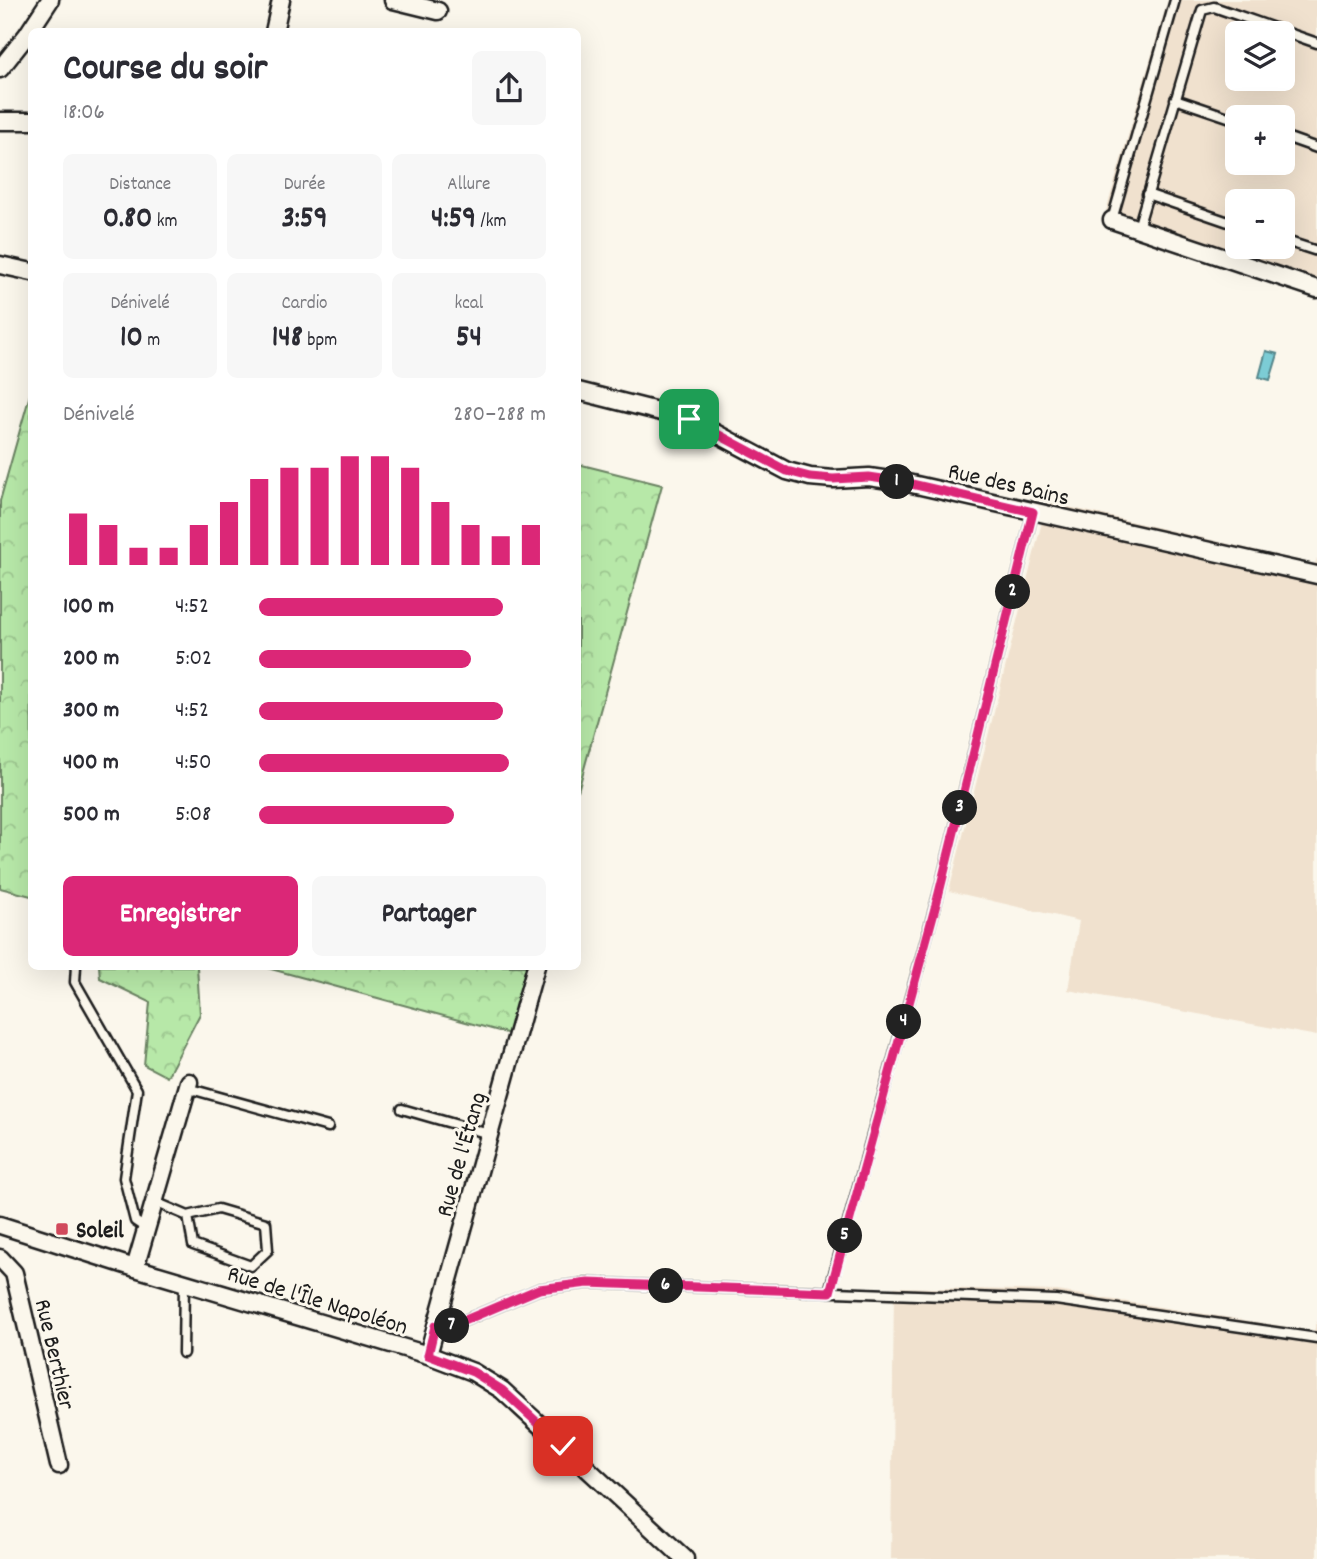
<!DOCTYPE html>
<html lang="fr">
<head>
<meta charset="utf-8">
<style>
	:root { --surface:#fff; --page:#f7f7f7; --text:#2b2b33; --muted:#7c7c81; --accent:#db2777 }
	body { margin:0; font-family:Dekko,sans-serif; background:var(--page); color:var(--text); height:100vh; display:flex; flex-direction:column; font-size:26px; white-space:nowrap }
	* { box-sizing:border-box; margin:0 }
	p { font-size:23px; color:var(--muted) }
	.icon { flex:none; width:38px; height:38px; fill:none; stroke:currentColor; stroke-width:2; stroke-linecap:round; stroke-linejoin:round }
	.map { position:relative; flex:1; overflow:hidden }
	.drawer { position:absolute; left:28px; top:28px; width:553px; height:942px; display:flex; flex-direction:column; background:var(--surface); border-radius:10px; box-shadow:0 7px 28px #0002 }
	.drawer>* { flex:none }
	.buttons { position:absolute; left:1225px; top:21px; display:grid; gap:14px }
	.buttons a { display:grid; place-items:center; width:70px; height:70px; border-radius:10px; background:var(--surface); box-shadow:0 7px 28px #0002; font-size:35px }
	.pin { position:absolute; display:grid; place-items:center; width:60px; height:60px; color:#fff; margin:-30px; border-radius:14px; box-shadow:0 4px 10px #0006 }
	.km { position:absolute; width:35px; height:35px; margin:-18px; border-radius:50%; background:#222; color:#fff; font-size:19px; line-height:35px; text-align:center }
	.round { display:grid; place-items:center; flex:none; width:74px; height:74px; border-radius:10px; background:var(--page) }
	.summary { display:flex; align-items:center; justify-content:space-between; height:119px; padding:0 35px }
	h1 { font-size:38px; font-weight:800; line-height:52px }
	.figures { display:grid; grid-template-columns:repeat(3,1fr); gap:10px; height:119px; padding:7px 35px }
	.figures div { display:grid; align-content:center; border-radius:10px; background:var(--page); text-align:center }
	.figures b { font-size:30px; font-weight:800 }
	.figures small { font-size:19px; font-weight:400 }
	.figures p { font-size:19px }
	.chart { height:196px; padding:14px 35px }
	.chart p { display:flex; justify-content:space-between }
	.chart svg { width:100%; height:126px; margin-top:7px; stroke:var(--accent); stroke-width:6 }
	.primary-button { display:flex; gap:14px; margin-top:auto; padding:14px 35px }
	.primary-button a { flex:1; height:80px; border-radius:10px; background:var(--accent); color:#fff; font-size:28px; font-weight:800; line-height:80px; text-align:center }
	.primary-button a+a { background:var(--page); color:var(--text) }
	ul { padding:0 35px; list-style:none; font-size:23px }
	li { display:grid; grid-template-columns:112px 84px 1fr; align-items:center; height:52px }
	li i { height:18px; border-radius:9px; background:var(--accent) }
	.map>svg:first-child { display:block }
</style>
</head>
<body>
<div class="map">
<svg width="1317" height="1559" viewBox="0 0 1317 1559">
	<defs>
		<pattern id="forest-crowns" width="20" height="18" patternUnits="userSpaceOnUse" patternTransform="scale(1.75)"><rect width="20" height="18" fill="#b7e8a8"/><path d="M2 6a3 3 0 1 1 6 0M12 15a3 3 0 1 1 6 0" fill="none" stroke="#9dc690"/></pattern>
	</defs>
	<rect width="100%" height="100%" fill="#fbf7ec"/>
	<filter id="ink" filterUnits="userSpaceOnUse"><feTurbulence type="fractalNoise" baseFrequency=".0143" numOctaves="2"/><feDisplacementMap in="SourceGraphic" scale="14" xChannelSelector="R" yChannelSelector="G"/><feConvolveMatrix kernelMatrix="1 2 1 2 8 2 1 2 1" color-interpolation-filters="sRGB"/></filter>
	<g filter="url(#ink)">
		<path fill="#f0e1ce" fill-rule="evenodd" d="M1168,0h149v280l-211,-69zM1237,33h46v46h-46zM1237,117h46v46h-46zM1237,201h46v46h-46z
			M1047,502l268,62 2,-6v478l-249,-46 11,-69 -130,-30z
			M894,1287l163,4 257,40 3,-10v238h-426z"/>
		<path fill="url(#forest-crowns)" stroke="#6a8262" stroke-width="2" d="M31,391l1,505h-1l-31,-8v-387z
			M578,464l84,21 -84,306z
			M99,966h98l3,48 -33,63 -23,-12 6,-63 -50,-24z
			M260,966h269l-19,68z"/>
		<path fill="#7bccd5" stroke="#55868b" stroke-width="2" d="M1266,351l12,3 -8,26 -11,-3z"/>
		<g fill="none" stroke-linecap="round" stroke-linejoin="round">
			<defs>
				<path id="service" d="M1175,99l62,21
					M1283,136l34,12
					M1147,194l90,31
					M1112,220l63,-220
					M1138,228l64,-218 12,-3 103,36
					M1283,240l34,11
					M76,966l-1,16 62,108 -13,88 11,43 12,8
					M187,1088l141,39
					M402,1109l87,25
					M155,1202l33,14 30,-7 48,14 2,27 -17,16 -58,-21 -5,-29
					M829,1292l109,-396 95,-384
					M435,1326l14,1 90,-38 49,-6 468,17 261,38
					M183,1353l1,-71"/>
				<path id="minor" d="M393,0l45,11
					M274,32l7,-32
					M0,69l27,-34 23,-35
					M0,121h32
					M1112,220l205,69
					M0,265l32,7
					M578,391l111,28 98,52 23,6 23,2 36,-2 34,5 414,93
					M0,1225l135,43 293,87 45,17 29,18 183,169
					M0,1258l14,15 45,192
					M135,1268l54,-186
					M428,1355l108,-389"/>
			</defs>
			<use href="#service" stroke="#1c1c1c" stroke-width="13"/>
			<use href="#minor" stroke="#1c1c1c" stroke-width="21"/>
			<use href="#service" stroke="#fbf7ec" stroke-width="8"/>
			<use href="#minor" stroke="#fbf7ec" stroke-width="16"/>
		</g>
	</g>
	<g fill="none" stroke-linecap="round" stroke-linejoin="round" filter="url(#ink)">
		<defs>
			<path id="route" d="M563,1446l-61,-56 -29,-18 -45,-17 7,-29 14,1 90,-38 49,-6 242,9 108,-395 95,-385 -130,-30 -34,-5 -36,2 -23,-2 -23,-6 -98,-52"/>
		</defs>
		<use href="#route" stroke="#fff" stroke-width="14"/>
		<use href="#route" stroke="#db2777" stroke-width="9"/>
	</g>
	<rect fill="#d1495b" stroke="#fbf7ec" stroke-width="2.5" x="55" y="1222" width="14" height="14" rx="3.5"/>
	<g text-anchor="middle" stroke-width="6" stroke-linejoin="round" paint-order="stroke">
		<g font-size="24" fill="#1c1c1c" stroke="#fbf7ec">
			<text transform="translate(1009 483) rotate(13)" y="8">Rue des Bains</text>
			<text transform="translate(460 1154) rotate(-74)" y="8">Rue de l'Étang</text>
			<text transform="translate(318 1299) rotate(17)" y="8">Rue de l'Île Napoléon</text>
			<text transform="translate(56 1354) rotate(77)" y="8">Rue Berthier</text>
		</g>
		<g font-size="24" font-weight="bold" fill="#1c1c1c" stroke="#fbf7ec" text-anchor="start">
			<text x="76" y="1237">Soleil</text>
		</g>
	</g>
</svg>
<div class="buttons">
<a><svg class="icon" aria-label="layers" viewBox="0 0 24 24"><path d="M12 4l9 5-9 5-9-5zM3 14l9 5 9-5"/></svg></a>
<a>+</a>
<a>−</a>
</div>
<div class="pin" style="left:689px;top:419px;background:#1e9e55"><svg class="icon" aria-label="arrive" viewBox="0 0 24 24"><path d="M6 21V4h12l-3 4 3 4H6"/></svg></div>
<div class="pin" style="left:563px;top:1446px;background:#d93025"><svg class="icon" aria-label="check" viewBox="0 0 24 24"><path d="M5 12l5 5 9-10"/></svg></div>
<b class="km" style="left:897px;top:482px">1</b>
<b class="km" style="left:1013px;top:592px">2</b>
<b class="km" style="left:960px;top:808px">3</b>
<b class="km" style="left:904px;top:1022px">4</b>
<b class="km" style="left:845px;top:1236px">5</b>
<b class="km" style="left:666px;top:1286px">6</b>
<b class="km" style="left:452px;top:1326px">7</b>
<section class="drawer">
<div class="summary"><div><h1>Course du soir</h1><p>18:06</p></div><a class="round"><svg class="icon" aria-label="share" viewBox="0 0 24 24"><path d="M12 15V3M7 8l5-5 5 5M5 13v7h14v-7"/></svg></a></div>
<div class="figures">
<div><p>Distance</p><b>0.80<small> km</small></b></div>
<div><p>Durée</p><b>3:59</b></div>
<div><p>Allure</p><b>4:59<small> /km</small></b></div>
</div>
<div class="figures">
<div><p>Dénivelé</p><b>10<small> m</small></b></div>
<div><p>Cardio</p><b>148<small> bpm</small></b></div>
<div><p>kcal</p><b>54</b></div>
</div>
<div class="chart"><p><span>Dénivelé</span>280–288 m</p>
<svg viewBox="0 0 160 44" preserveAspectRatio="none"><path d="M5 44V26M15 44V30M25 44V38M35 44V38M45 44V30M55 44V22M65 44V14M75 44V10M85 44V10M95 44V6M105 44V6M115 44V10M125 44V22M135 44V30M145 44V34M155 44V30"/></svg>
</div>
<ul>
<li><b>100 m</b>4:52<i style="width:85%"></i></li>
<li><b>200 m</b>5:02<i style="width:74%"></i></li>
<li><b>300 m</b>4:52<i style="width:85%"></i></li>
<li><b>400 m</b>4:50<i style="width:87%"></i></li>
<li><b>500 m</b>5:08<i style="width:68%"></i></li>
</ul>
<div class="primary-button"><a>Enregistrer</a><a>Partager</a></div>
</section>
</div>
</body>
</html>
